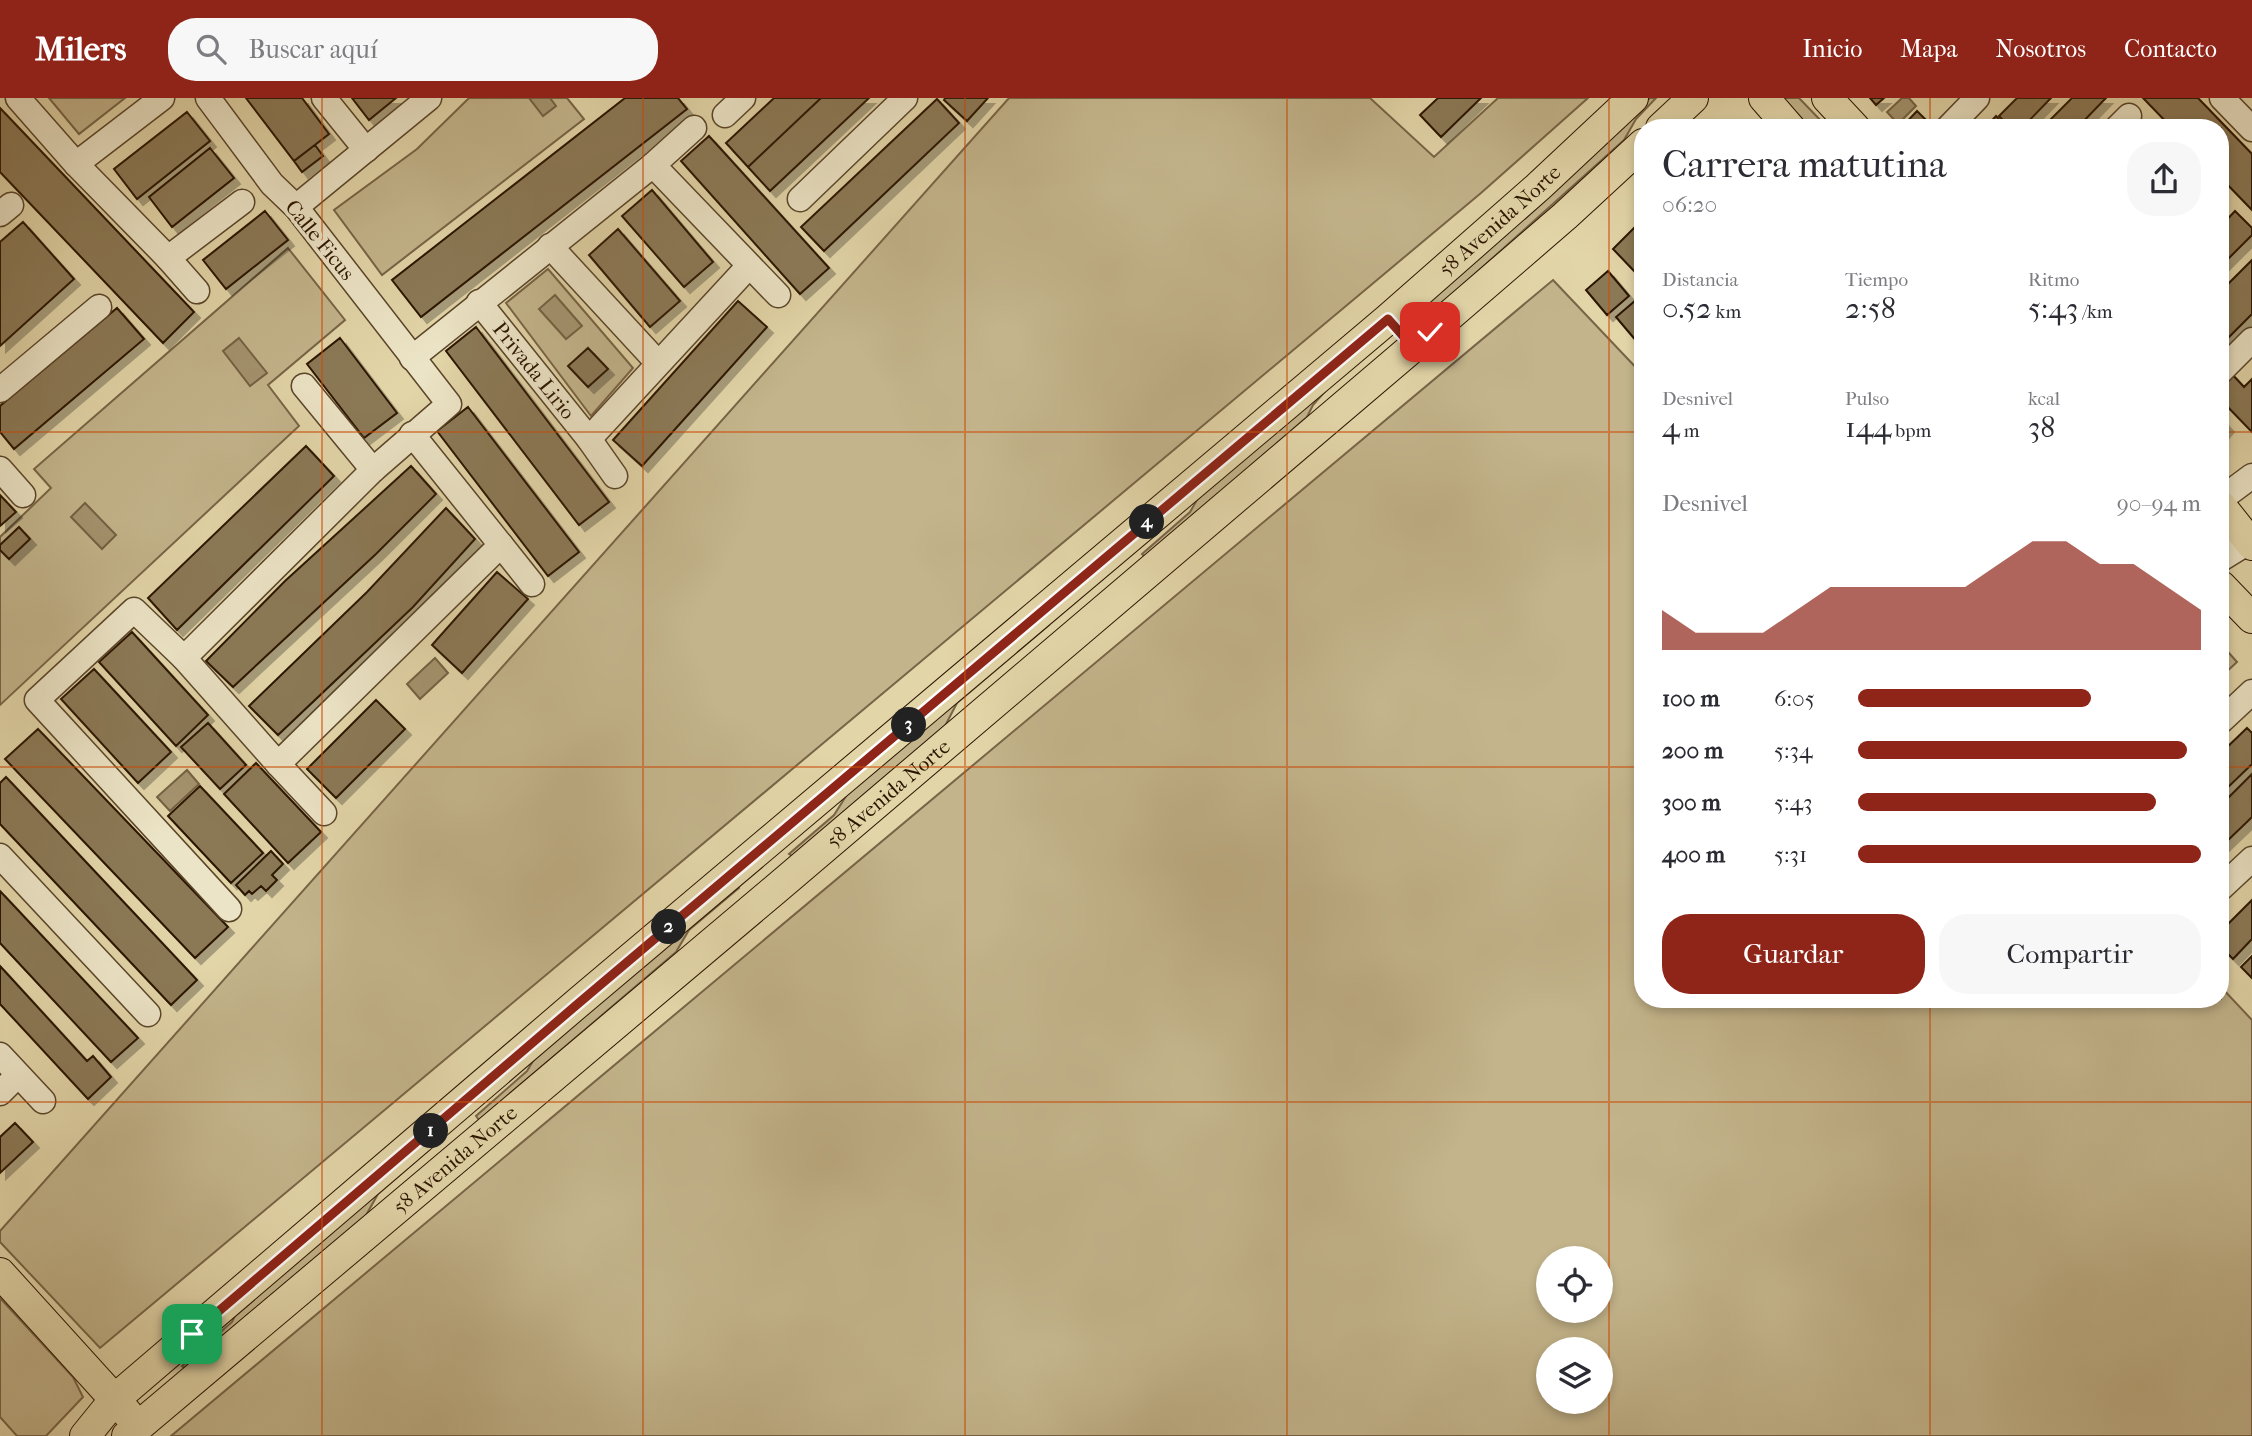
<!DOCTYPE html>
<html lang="es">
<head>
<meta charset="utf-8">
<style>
	:root { --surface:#fff; --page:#f7f7f7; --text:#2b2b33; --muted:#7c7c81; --accent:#8f2418 }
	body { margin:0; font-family:"IM FELL French Canon",serif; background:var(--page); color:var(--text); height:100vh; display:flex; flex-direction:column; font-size:26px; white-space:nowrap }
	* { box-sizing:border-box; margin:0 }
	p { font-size:23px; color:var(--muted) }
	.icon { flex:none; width:38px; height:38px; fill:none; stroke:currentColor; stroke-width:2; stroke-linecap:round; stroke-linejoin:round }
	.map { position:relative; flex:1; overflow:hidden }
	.panel { position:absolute; left:1634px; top:21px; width:595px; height:889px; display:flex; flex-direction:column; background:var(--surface); border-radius:28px; box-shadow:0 4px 10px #0003 }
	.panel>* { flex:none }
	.buttons { position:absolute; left:1536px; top:1148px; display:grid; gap:14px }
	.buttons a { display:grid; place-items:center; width:77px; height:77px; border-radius:50%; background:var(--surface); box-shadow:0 4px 10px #0003; font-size:35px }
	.pin { position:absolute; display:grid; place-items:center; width:60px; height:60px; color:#fff; margin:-30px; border-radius:14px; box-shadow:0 4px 10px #0006 }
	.km { position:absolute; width:35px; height:35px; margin:-18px; border-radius:50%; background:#222; color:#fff; font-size:19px; line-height:35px; text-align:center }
	.round { display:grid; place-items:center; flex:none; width:74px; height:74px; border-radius:28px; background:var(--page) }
	.head { display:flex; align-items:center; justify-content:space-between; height:119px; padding:0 28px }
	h1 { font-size:38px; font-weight:600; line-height:52px }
	.figures { display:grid; grid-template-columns:repeat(3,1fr); gap:10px; height:119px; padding:7px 28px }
	.figures div { display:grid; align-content:center }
	.figures b { font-size:30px; font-weight:600 }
	.figures small { font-size:19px; font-weight:400 }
	.figures p { font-size:19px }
	.chart { height:196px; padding:14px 28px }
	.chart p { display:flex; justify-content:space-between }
	.chart svg { width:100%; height:126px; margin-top:7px; fill:var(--accent); opacity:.7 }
	.button { display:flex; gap:14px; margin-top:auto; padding:14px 28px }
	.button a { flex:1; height:80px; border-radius:28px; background:var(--accent); color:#fff; font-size:28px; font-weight:600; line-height:80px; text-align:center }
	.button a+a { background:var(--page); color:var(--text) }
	ul { padding:0 28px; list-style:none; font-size:23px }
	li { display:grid; grid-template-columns:112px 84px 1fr; align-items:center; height:52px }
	li i { height:18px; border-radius:9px; background:var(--accent) }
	header { display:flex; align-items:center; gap:42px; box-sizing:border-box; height:98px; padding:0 35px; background:var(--accent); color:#fff }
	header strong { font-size:33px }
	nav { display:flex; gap:38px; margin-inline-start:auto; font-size:24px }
	.search { width:490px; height:63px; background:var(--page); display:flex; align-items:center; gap:18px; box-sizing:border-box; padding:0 24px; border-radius:28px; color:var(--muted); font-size:26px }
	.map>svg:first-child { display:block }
</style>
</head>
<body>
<header>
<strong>Milers</strong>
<div class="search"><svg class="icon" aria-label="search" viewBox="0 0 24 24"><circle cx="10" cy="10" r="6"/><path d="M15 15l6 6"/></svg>Buscar aquí</div>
<nav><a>Inicio</a><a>Mapa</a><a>Nosotros</a><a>Contacto</a></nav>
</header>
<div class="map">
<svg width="2252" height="1338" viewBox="0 0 2252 1338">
	<defs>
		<filter id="shadow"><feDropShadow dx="6" dy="6" stdDeviation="0" flood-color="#0004"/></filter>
	</defs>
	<rect width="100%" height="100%" fill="#e2d5a8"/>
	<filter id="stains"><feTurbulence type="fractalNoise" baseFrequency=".00286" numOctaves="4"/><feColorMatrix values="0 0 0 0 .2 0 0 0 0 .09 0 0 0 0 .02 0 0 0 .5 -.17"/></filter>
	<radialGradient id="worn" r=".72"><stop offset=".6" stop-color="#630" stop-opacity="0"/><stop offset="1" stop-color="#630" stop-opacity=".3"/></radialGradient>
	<path fill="#c3b48b" stroke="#786446" stroke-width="2" fill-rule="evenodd" d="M49,0h76l-46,36z
		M469,0h98l17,21 -202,156 -48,-65 83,-61z
		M1009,0h361l64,59 64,-59h90l-107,95 -1381,1155 -100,-106v-11z
		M1650,0h6l-20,21 -12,21 -196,176 -6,-8z
		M1783,0h16l29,30h-18z
		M288,150l57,72 -77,65 31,41 -299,279v-168l51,-49 -17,-19z
		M548,171l85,99 -42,48 -85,-113z
		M1553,182l90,95v624h578v-12l31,33v416h-2081zM1549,1160h52v53h-52zM1549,1251h52v53h-52z
		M1328,290l-15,17 -6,12 -162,140 -3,-3 48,-42 11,-19z
		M1047,522l2,5 -92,78 -12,23 -153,130 -3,-2 45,-39 14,-22z
		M2221,546l16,18 -16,15z
		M738,787l1,3 -50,42 -13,22 -197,168 -3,-4 51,-45 12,-20z
		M428,1049l1,3 -51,44 -13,23 -181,151 -2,-2 50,-44 10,-20z
		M0,1200l73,79 10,20 -37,39h-29l-17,-19z"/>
	<path fill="#a4946f" stroke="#746143" stroke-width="2" d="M529,0h21l6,8 -13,10z
		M1902,0h7l7,8 -18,18 -11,-12z
		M555,197l27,31 -16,13 -27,-30z
		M239,240l28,35 -17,13 -27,-35z
		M85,405l31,32 -14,14 -31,-32z
		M435,560l13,15 -28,26 -13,-15z
		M187,672l12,14 -29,27 -13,-14z"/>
	<path fill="#8b7957" stroke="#2c1500" stroke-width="2" filter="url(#shadow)" d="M246,0h56l27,36 -35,27z
		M352,0h44l-27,22z
		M625,0h53l9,11 -266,208 -29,-37z
		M774,0h47l-73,69 -22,-24z
		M821,0h48l-99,93 -22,-24z
		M945,0h43l-21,23 -23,-21z
		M1438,0h43l-40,39 -21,-22z
		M1870,0h14l-8,7z
		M2017,0h34l-29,30h-12l-11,-12z
		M2072,0h34l-29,30h-35z
		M2143,0h55l54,56v56l-31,-32v-50h-49z
		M937,1l22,24 -135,128 -23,-24z
		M0,10l194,204 -31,31 -163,-171z
		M1917,13l13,13 -3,4h-26z
		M187,14l23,29 -73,58 -23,-30z
		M1996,18l11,12h-22z
		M709,38l120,132 -29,26 -119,-133z
		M315,47l8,11 -21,16 -8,-11z
		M210,50l24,30 -62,49 -23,-30z
		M652,92l61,72 -29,25 -62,-71z
		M265,113l23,29 -62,49 -23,-29z
		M2235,113l17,17v7l-31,31v-40z
		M1643,121v47l-7,7 -23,-24z
		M23,124l51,57 -74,67v-104z
		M618,131l62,72 -30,26 -61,-72z
		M2252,162v54l-31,31v-54z
		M1608,173l21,25 -22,19 -21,-25z
		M1636,202l7,9v30l-5,4 -22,-26z
		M738,203l29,26 -125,139 -29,-26z
		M117,210l27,31 -130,110 -14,-17v-26z
		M476,229l133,175 -30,23 -133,-174z
		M340,240l57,75 -33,25 -57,-74z
		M588,250l20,21 -20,18 -20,-21z
		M2231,275l13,14 8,-8v53l-31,-32v-17z
		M468,309l111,145 -31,24 -111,-145z
		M2221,321l7,7 -7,8z
		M306,348l28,30 -157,154 -29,-32z
		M411,368l25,28 -60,60 -143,133 -27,-26 79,-80z
		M0,397l16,17 -16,14z
		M446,410l29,31 -62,68 -135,128 -29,-29 118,-114z
		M19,429l11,12 -21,20 -9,-9v-5z
		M497,474l31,27 -66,74 -30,-28z
		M132,534l76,83 -32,31 -77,-84z
		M94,571l77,83 -33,31 -77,-84z
		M376,602l29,29 -69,69 -29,-29z
		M208,625l38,42 -26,24 -39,-42z
		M2247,630l5,5v31l-31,30v-41z
		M38,631l190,198 -33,31 -190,-199z
		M256,665l65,69 -33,31 -64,-69z
		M2252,676v43l-31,30v-42z
		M6,679l191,203 -26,25 -171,-181v-41z
		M200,688l63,67 -32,30 -63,-67z
		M271,753l12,13 -11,11 5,5 -11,11 -5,-5 -9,8 -3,-3 -4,4 -9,-10z
		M0,793l138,147 -27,24 -111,-119z
		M2252,802v39l-19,20 -12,-12v-16z
		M2252,858v22l-11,-11z
		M0,868l87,95 6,-5 18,21 -23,22 -88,-95z
		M15,1025l18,19 -33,31v-36z"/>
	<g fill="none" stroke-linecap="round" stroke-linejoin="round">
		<defs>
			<g id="minor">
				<path d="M18,0l58,66 92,94 29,33"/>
				<path d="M324,0l42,52"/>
				<path d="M2222,0l30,31"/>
				<path d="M725,17l18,-17"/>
				<path d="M1948,30l29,-30"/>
				<path d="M2117,30l12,-12"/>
				<path d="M76,66l86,-66"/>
				<path d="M653,67l125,130"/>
				<path d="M800,101l105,-101"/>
				<path d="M296,109l133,-109"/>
				<path d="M0,116l11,-9"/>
				<path d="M550,148l108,117"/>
				<path d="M168,160l74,-56"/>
				<path id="s1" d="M479,204l110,137 26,37"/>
				<path d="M412,260l241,-193 41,-37"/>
				<path d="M2221,273l31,-31"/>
				<path d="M304,288l69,84"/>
				<path d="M0,292l99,-83"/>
				<path d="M589,341l159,-172"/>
				<path d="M0,371l23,26"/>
				<path d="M2221,401l31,-23"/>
				<path d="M501,447l31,39"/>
				<path d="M2221,461l31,-19"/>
				<path d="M184,560l189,-188 76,-66 -153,-197 -24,-23 -64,-86"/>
				<path d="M2221,623l31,-29"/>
				<path d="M278,666l46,49"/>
				<path d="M0,758l148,158"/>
				<path d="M2221,790l31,-29"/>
				<path d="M229,811l-192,-209 97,-90 50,48 94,106 223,-219 -89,-111"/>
				<path d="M0,957l43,46"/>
				<path d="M0,995l18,-18"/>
			</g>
			<g id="major">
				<path d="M1764,0l26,30"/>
				<path d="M1827,0l28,30"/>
				<path d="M1661,30l32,-30"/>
				<path d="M2221,408l31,39"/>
				<path d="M2221,488l31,32"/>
				<path d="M0,1175l127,140"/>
				<path id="s2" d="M85,1338l30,-37 465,-398 808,-682 150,-132 95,-89"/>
				<path id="s3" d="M127,1338l650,-548 636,-541 152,-131 78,-72"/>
			</g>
		</defs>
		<use href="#minor" stroke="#5a452a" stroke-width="27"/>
		<use href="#major" stroke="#2c1500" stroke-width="32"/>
		<use href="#minor" stroke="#ece4c6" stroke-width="24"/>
		<use href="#major" stroke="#e2d5a8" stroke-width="30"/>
	</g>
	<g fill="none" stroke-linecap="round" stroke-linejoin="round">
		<defs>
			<path id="route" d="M192,1236l388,-332 808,-683 25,28 17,-15"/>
		</defs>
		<use href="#route" stroke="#fff" stroke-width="14"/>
		<use href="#route" stroke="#8f2418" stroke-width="9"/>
	</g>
	<path fill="none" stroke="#cc4f0a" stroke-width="2" stroke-opacity="0.55" d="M322,0v1338M643,0v1338M965,0v1338M1287,0v1338M1609,0v1338M1930,0v30M0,334h1643M2221,334h31M0,669h1643M2221,669h31M1930,901v437M0,1004h2252"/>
	<g text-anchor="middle" stroke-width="7" stroke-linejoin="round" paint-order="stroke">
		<g font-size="21" fill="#2c1500" stroke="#ece4c6">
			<text dy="7" stroke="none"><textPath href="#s2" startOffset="1866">58 Avenida Norte</textPath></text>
			<text transform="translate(320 142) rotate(51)" y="7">Calle Ficus</text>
			<text dy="7" stroke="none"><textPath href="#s1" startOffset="88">Privada Lirio</textPath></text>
			<text dy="7" stroke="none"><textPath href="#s3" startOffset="996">58 Avenida Norte</textPath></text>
			<text dy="7" stroke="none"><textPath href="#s3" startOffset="429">58 Avenida Norte</textPath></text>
		</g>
	</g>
	<rect width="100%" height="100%" filter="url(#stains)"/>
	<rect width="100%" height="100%" fill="url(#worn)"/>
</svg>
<div class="buttons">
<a><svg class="icon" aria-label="locate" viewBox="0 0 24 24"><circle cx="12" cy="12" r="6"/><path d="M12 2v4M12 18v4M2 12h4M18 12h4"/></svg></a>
<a><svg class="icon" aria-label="layers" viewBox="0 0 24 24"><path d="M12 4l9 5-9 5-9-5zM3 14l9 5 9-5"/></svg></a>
</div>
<div class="pin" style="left:192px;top:1236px;background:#1e9e55"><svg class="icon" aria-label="arrive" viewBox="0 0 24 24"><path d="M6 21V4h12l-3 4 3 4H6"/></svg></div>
<div class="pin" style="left:1430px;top:234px;background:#d93025"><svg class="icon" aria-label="check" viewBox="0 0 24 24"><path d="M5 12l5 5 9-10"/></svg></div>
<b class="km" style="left:431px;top:1033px">1</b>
<b class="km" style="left:669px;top:829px">2</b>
<b class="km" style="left:909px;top:627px">3</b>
<b class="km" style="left:1147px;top:424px">4</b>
<section class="panel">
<div class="head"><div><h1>Carrera matutina</h1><p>06:20</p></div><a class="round"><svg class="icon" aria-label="share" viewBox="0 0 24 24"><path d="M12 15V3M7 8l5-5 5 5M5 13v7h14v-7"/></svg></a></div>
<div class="figures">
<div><p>Distancia</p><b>0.52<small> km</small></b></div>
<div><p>Tiempo</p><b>2:58</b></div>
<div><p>Ritmo</p><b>5:43<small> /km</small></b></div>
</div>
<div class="figures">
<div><p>Desnivel</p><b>4<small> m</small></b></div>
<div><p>Pulso</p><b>144<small> bpm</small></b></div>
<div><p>kcal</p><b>38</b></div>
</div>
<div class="chart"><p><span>Desnivel</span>90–94 m</p>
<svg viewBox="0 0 160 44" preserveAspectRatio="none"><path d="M0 44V30L10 38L20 38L30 38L40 30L50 22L60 22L70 22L80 22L90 22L100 14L110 6L120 6L130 14L140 14L150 22L160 30V44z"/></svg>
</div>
<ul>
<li><b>100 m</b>6:05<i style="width:68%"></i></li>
<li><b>200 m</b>5:34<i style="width:96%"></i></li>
<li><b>300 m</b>5:43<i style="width:87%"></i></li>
<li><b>400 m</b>5:31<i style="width:100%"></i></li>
</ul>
<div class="button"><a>Guardar</a><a>Compartir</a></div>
</section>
</div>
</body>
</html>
